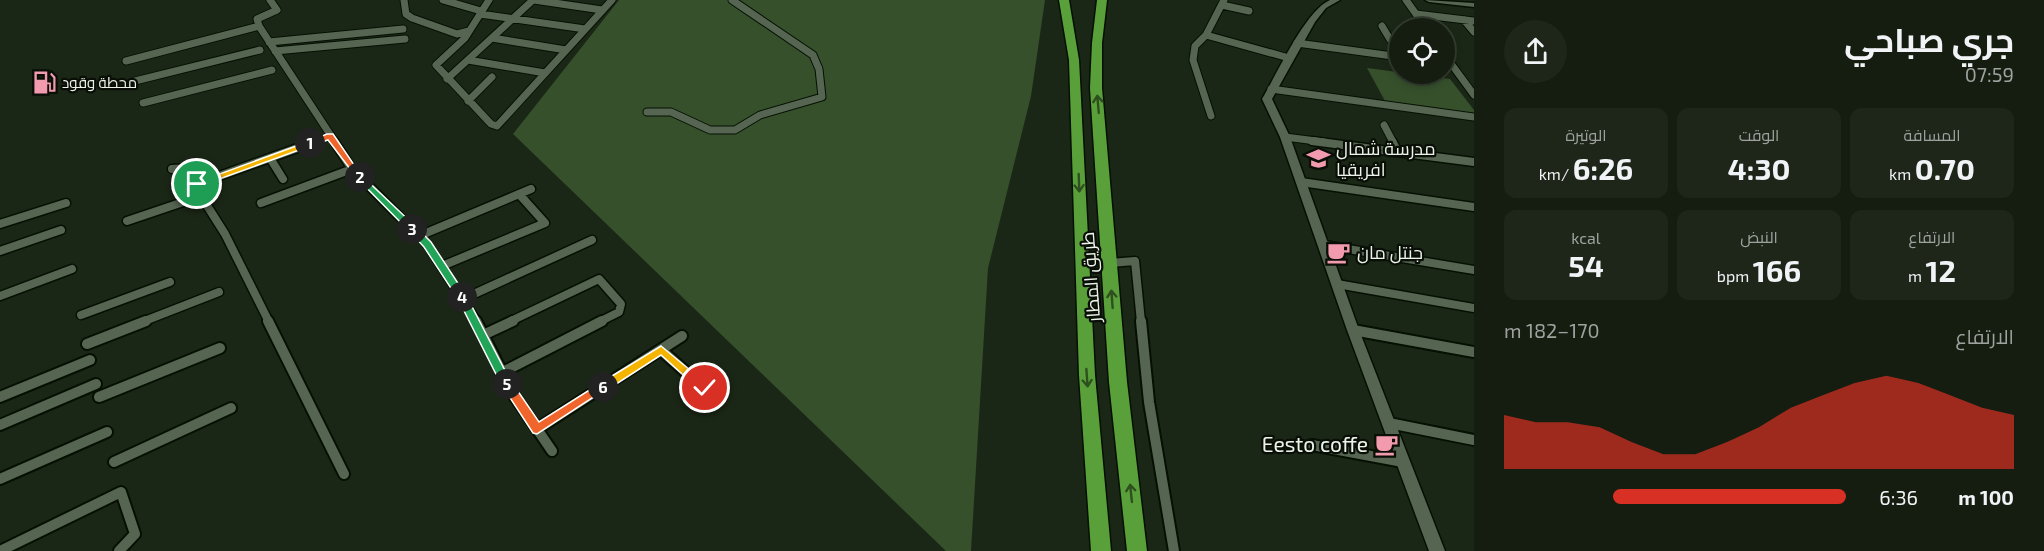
<!DOCTYPE html>
<html lang="ar">
<head>
<meta charset="utf-8">
<style>
	:root { --surface:#141d10; --page:#1d2619; --text:#f1f3f6; --muted:#9da29f; --line:#333b30; --accent:#d93025 }
	body { margin:0; font-family:"Exo 2",Cairo,sans-serif; background:var(--page); color:var(--text); direction:rtl; height:100vh; display:flex; flex-direction:column; font-size:22px; white-space:nowrap }
	* { box-sizing:border-box; margin:0 }
	p { font-size:20px; color:var(--muted) }
	.icon { flex:none; width:33px; height:33px; fill:none; stroke:currentColor; stroke-width:2; stroke-linecap:round; stroke-linejoin:round }
	.map { position:relative; flex:1; overflow:hidden; direction:ltr }
	.details { display:flex; flex-direction:column; background:var(--surface); width:570px }
	.details>* { flex:none }
	.controls { position:absolute; left:1389px; top:18px; display:grid; gap:12px }
	.controls a { display:grid; place-items:center; width:66px; height:66px; border-radius:50%; background:var(--surface); box-shadow:0 3px 9px #0003,0 0 0 2px var(--line); font-size:30px }
	.pin { position:absolute; display:grid; place-items:center; width:51px; height:51px; color:#fff; margin:-26px; border:3px solid #fff; border-radius:50%; box-shadow:0 2px 6px #0007 }
	.km { position:absolute; width:30px; height:30px; margin:-15px; border-radius:50%; background:#222; color:#fff; font-size:16px; line-height:30px; text-align:center }
	.round { display:grid; place-items:center; flex:none; width:63px; height:63px; border-radius:32px; background:var(--page) }
	.overview { display:flex; align-items:center; justify-content:space-between; height:102px; padding:0 30px }
	h1 { font-size:33px; font-weight:700; line-height:45px }
	.figures { display:grid; grid-template-columns:repeat(3,1fr); gap:9px; height:102px; padding:6px 30px }
	.figures div { display:grid; align-content:center; border-radius:12px; background:var(--page); text-align:center }
	.figures b { font-size:30px; font-weight:700 }
	.figures small { font-size:16px; font-weight:400 }
	.figures p { font-size:16px }
	.chart { height:168px; padding:12px 30px }
	.chart p { display:flex; justify-content:space-between }
	.chart svg { width:100%; height:108px; margin-top:6px; fill:var(--accent); opacity:.7 }
	ul { padding:0 30px; list-style:none; font-size:20px }
	li { display:grid; grid-template-columns:96px 72px 1fr; align-items:center; height:45px }
	li i { height:15px; border-radius:8px; background:var(--accent) }
	main { display:flex; flex:1; min-height:0 }
	.map>svg:first-child { display:block }
</style>
</head>
<body>
<main>
<section class="details">
<div class="overview"><div><h1>جري صباحي</h1><p>07:59</p></div><a class="round"><svg class="icon" aria-label="share" viewBox="0 0 24 24"><path d="M12 15V3M7 8l5-5 5 5M5 13v7h14v-7"/></svg></a></div>
<div class="figures">
<div><p>المسافة</p><b>0.70<small> km</small></b></div>
<div><p>الوقت</p><b>4:30</b></div>
<div><p>الوتيرة</p><b>6:26<small> /km</small></b></div>
</div>
<div class="figures">
<div><p>الارتفاع</p><b>12<small> m</small></b></div>
<div><p>النبض</p><b>166<small> bpm</small></b></div>
<div><p>kcal</p><b>54</b></div>
</div>
<div class="chart"><p><span>الارتفاع</span>170–182 m</p>
<svg viewBox="0 0 160 44" preserveAspectRatio="none"><path d="M0 44V22L10 25L20 25L30 27L40 33L50 38L60 38L70 33L80 27L90 19L100 14L110 9L120 6L130 9L140 14L150 19L160 22V44z"/></svg>
</div>
<ul>
<li><b>100 m</b>6:36<i style="width:68%"></i></li>
</ul>
</section>
<div class="map">
<svg width="1474" height="551" viewBox="0 0 1474 551">
	<rect width="100%" height="100%" fill="#1b2716"/>
	<path fill="#36502c" d="M619,0h426l-14,96 -43,172 -17,283h-25l-433,-417z
		M1367,68l83,11 24,31v5l-89,-14z"/>
	<g fill="none" stroke-linecap="round" stroke-linejoin="round">
		<defs>
			<path id="minor-far2" d="M270,0l7,10 -20,9 2,7 76,116
				M404,0l2,14 6,4 45,16 12,-3
				M443,0l38,11
				M489,0l-24,38 -29,27 55,59 6,2 115,-126
				M534,0l68,10
				M1406,0l20,28
				M1222,5l27,6
				M480,14l105,15
				M1416,14l58,7
				M1464,20l10,12
				M1382,26l18,30
				M1206,35l83,23
				M492,38l74,12
				M269,42l134,-13
				M1297,43l103,14
				M275,51l130,-12
				M1444,54l30,41
				M468,60l77,13
				M126,61l133,-35
				M447,79l86,-79
				M135,81l125,-31
				M1271,89l203,28
				M468,101l24,-24
				M143,103l129,-33
				M647,112h24l39,18h25l25,-15 62,-18 -3,-28 -6,-14 -81,-55
				M1211,116l-18,-56 2,-14 11,-11 18,-35
				M1384,125l9,17
				M1285,137l39,5
				M313,142l17,-6"/>
			<path id="minor-far1" d="M334,141l18,28 75,75 50,78
				M1312,141l162,21
				M1392,141l6,11
				M270,158l13,21
				M172,169l18,-1 11,28 24,38 44,88
				M1301,182l173,25
				M197,184l120,-43
				M261,203l91,-34
				M127,221l74,-25
				M0,224l66,-21
				M419,236l112,-47
				M1324,245l150,25
				M0,251l61,-21
				M1110,263l25,-2 6,61
				M442,266l103,-43 -26,-29
				M1337,284l137,24
				M0,296l72,-27
				M463,299l129,-59
				M81,315l89,-33
				M142,322l77,-30
				M509,322l90,-43 22,25 -2,8 -20,10"/>
			<path id="minor" d="M268,321l76,153
				M476,321l37,73 39,57
				M1141,321l8,81 25,149
				M1353,330l121,22
				M483,335l30,-14
				M87,344l59,-23
				M661,350l43,38
				M501,373l101,-52
				M0,397l90,-37
				M99,397l121,-49
				M1389,423l85,17
				M0,425l96,-41
				M537,429l145,-93
				M1312,445l91,17
				M114,462l117,-54
				M0,479l107,-47
				M0,551l121,-59 14,42 -16,17"/>
			<path id="tertiary" d="M1330,0h10l-14,8 -11,14 -43,77 18,38 69,193 86,221h-16l-82,-221 -67,-193 -18,-38c15,-25 43,-88 68,-99z
				M1425,0l49,3v4l-45,-5z"/>
			<path id="trunk" d="M1059,0h10l10,60 16,315 16,176h-20l-12,-176 -10,-315z
				M1097,0h10l-5,43v45l25,294 20,169h-20l-18,-169 -19,-294 2,-45z"/>
		</defs>
		<use href="#minor-far2" stroke="#051003" stroke-width="9"/>
		<use href="#minor-far1" stroke="#051003" stroke-width="11"/>
		<use href="#minor" stroke="#051003" stroke-width="14"/>
		<use href="#tertiary" stroke="#051003" stroke-width="3"/>
		<use href="#trunk" stroke="#051003" stroke-width="3"/>
		<use href="#minor-far2" stroke="#566551" stroke-width="7"/>
		<use href="#minor-far1" stroke="#566551" stroke-width="8"/>
		<use href="#minor" stroke="#566551" stroke-width="10"/>
		<use href="#tertiary" fill="#566551" fill-rule="evenodd"/>
		<use href="#trunk" fill="#5aa03a" fill-rule="evenodd"/>
	</g>
	<defs><path id="oneway-shaft" d="M-6 0H5M1.5-3L5.5 0L1.5 3" fill="none" stroke-width="1.6" stroke-linecap="round" stroke-linejoin="round" transform="scale(1.5)"/></defs>
	<g stroke="#2d501e">
		<use href="#oneway-shaft" transform="translate(1098 104) rotate(-95)"/>
		<use href="#oneway-shaft" transform="translate(1079 183) rotate(88)"/>
		<use href="#oneway-shaft" transform="translate(1112 299) rotate(-94)"/>
		<use href="#oneway-shaft" transform="translate(1087 378) rotate(86)"/>
		<use href="#oneway-shaft" transform="translate(1131 493) rotate(-96)"/>
	</g>
	<path fill="#f5b400" stroke="#fff" stroke-width="1.5" d="M310,141l3,4 -113,41 -8,-2z"/>
	<path fill="#f0652b" stroke="#fff" stroke-width="1.5" d="M327,134h6l30,44h-6l-29,-38 -18,6 -4,-3z"/>
	<path fill="#22a559" stroke="#fff" stroke-width="1.5" d="M360,174l56,53v4h-7l-52,-53z"/>
	<path fill="#22a559" stroke="#fff" stroke-width="1.5" d="M409,227h7l15,15 34,52v5h-7l-34,-52 -15,-16z"/>
	<path fill="#22a559" stroke="#fff" stroke-width="1.5" d="M462,293l5,4 45,87 -1,3h-8l-2,-3 -44,-87z"/>
	<path fill="#f0652b" stroke="#fff" stroke-width="1.5" d="M507,380l4,1 28,41 60,-38 4,-1 6,4 -72,47 -4,-1 -30,-46v-6z"/>
	<path fill="#f5b400" stroke="#fff" stroke-width="1.5" d="M661,346l47,39v6h-7l-40,-36 -54,35h-8v-6z"/>
	<defs>
		<symbol id="fuel-bare" viewBox="-9 -9 18 18"><path d="M-5.5-6h7V0h2V4h1.3V-2.5L3-4.5l.8-.8L6-3V5H2.5V1h-1V6h-7ZM-4.2-4.7v3.2H.2V-4.7Z" fill="#f29aae" stroke="#090e07" stroke-width="2.5" paint-order="stroke"/></symbol>
		<symbol id="school-bare" viewBox="-9 -9 18 18"><path d="M0-5L7-2L0 1L-7-2ZM-4 1L0 2.5L4 1V4Q0 6-4 4Z" fill="#f29aae" stroke="#090e07" stroke-width="2.5" paint-order="stroke"/></symbol>
		<symbol id="cafe-bare" viewBox="-9 -9 18 18"><path d="M-5.5-4.5H6V0H3Q3 3.5 0 3.5H-2.5Q-5.5 3.5-5.5 0ZM3-3.2v2h1.7v-2ZM-6 4.5H4V6H-6Z" fill="#f29aae" stroke="#090e07" stroke-width="2.5" paint-order="stroke"/></symbol>
	</defs>
	<g fill-rule="evenodd">
		<use href="#fuel-bare" x="28" y="66" width="33" height="33"/>
		<use href="#school-bare" x="1302" y="142" width="33" height="33"/>
		<use href="#cafe-bare" x="1322" y="236" width="33" height="33"/>
		<use href="#cafe-bare" x="1370" y="428" width="33" height="33"/>
	</g>
	<g text-anchor="middle" stroke-width="4.5" stroke-linejoin="round" paint-order="stroke">
		<g font-size="15" fill="#ecf4e9" stroke="#090e07" text-anchor="start">
			<text x="62" y="88">محطة وقود</text>
		</g>
		<g font-size="18" fill="#ecf4e9" stroke="#090e07" text-anchor="start">
			<text x="1336" y="155">مدرسة شمال<tspan x="1336" dy="21">افريقيا</tspan></text>
			<text x="1357" y="259">جنتل مان</text>
		</g>
		<g font-size="18" fill="#ecf4e9" stroke="#090e07">
			<text transform="translate(1091 277) rotate(-94)" y="6">طريق المطار</text>
		</g>
		<g font-size="21" fill="#ecf4e9" stroke="#090e07" text-anchor="end">
			<text x="1368" y="452">Eesto coffe</text>
		</g>
	</g>
</svg>
<div class="controls">
<a><svg class="icon" aria-label="locate" viewBox="0 0 24 24"><circle cx="12" cy="12" r="6"/><path d="M12 2v4M12 18v4M2 12h4M18 12h4"/></svg></a>
</div>
<div class="pin" style="left:197px;top:184px;background:#1e9e55"><svg class="icon" aria-label="arrive" viewBox="0 0 24 24"><path d="M6 21V4h12l-3 4 3 4H6"/></svg></div>
<div class="pin" style="left:705px;top:388px;background:#d93025"><svg class="icon" aria-label="check" viewBox="0 0 24 24"><path d="M5 12l5 5 9-10"/></svg></div>
<b class="km" style="left:310px;top:143px">1</b>
<b class="km" style="left:360px;top:177px">2</b>
<b class="km" style="left:412px;top:229px">3</b>
<b class="km" style="left:462px;top:297px">4</b>
<b class="km" style="left:507px;top:384px">5</b>
<b class="km" style="left:603px;top:387px">6</b>
</div>
</main>
</body>
</html>
